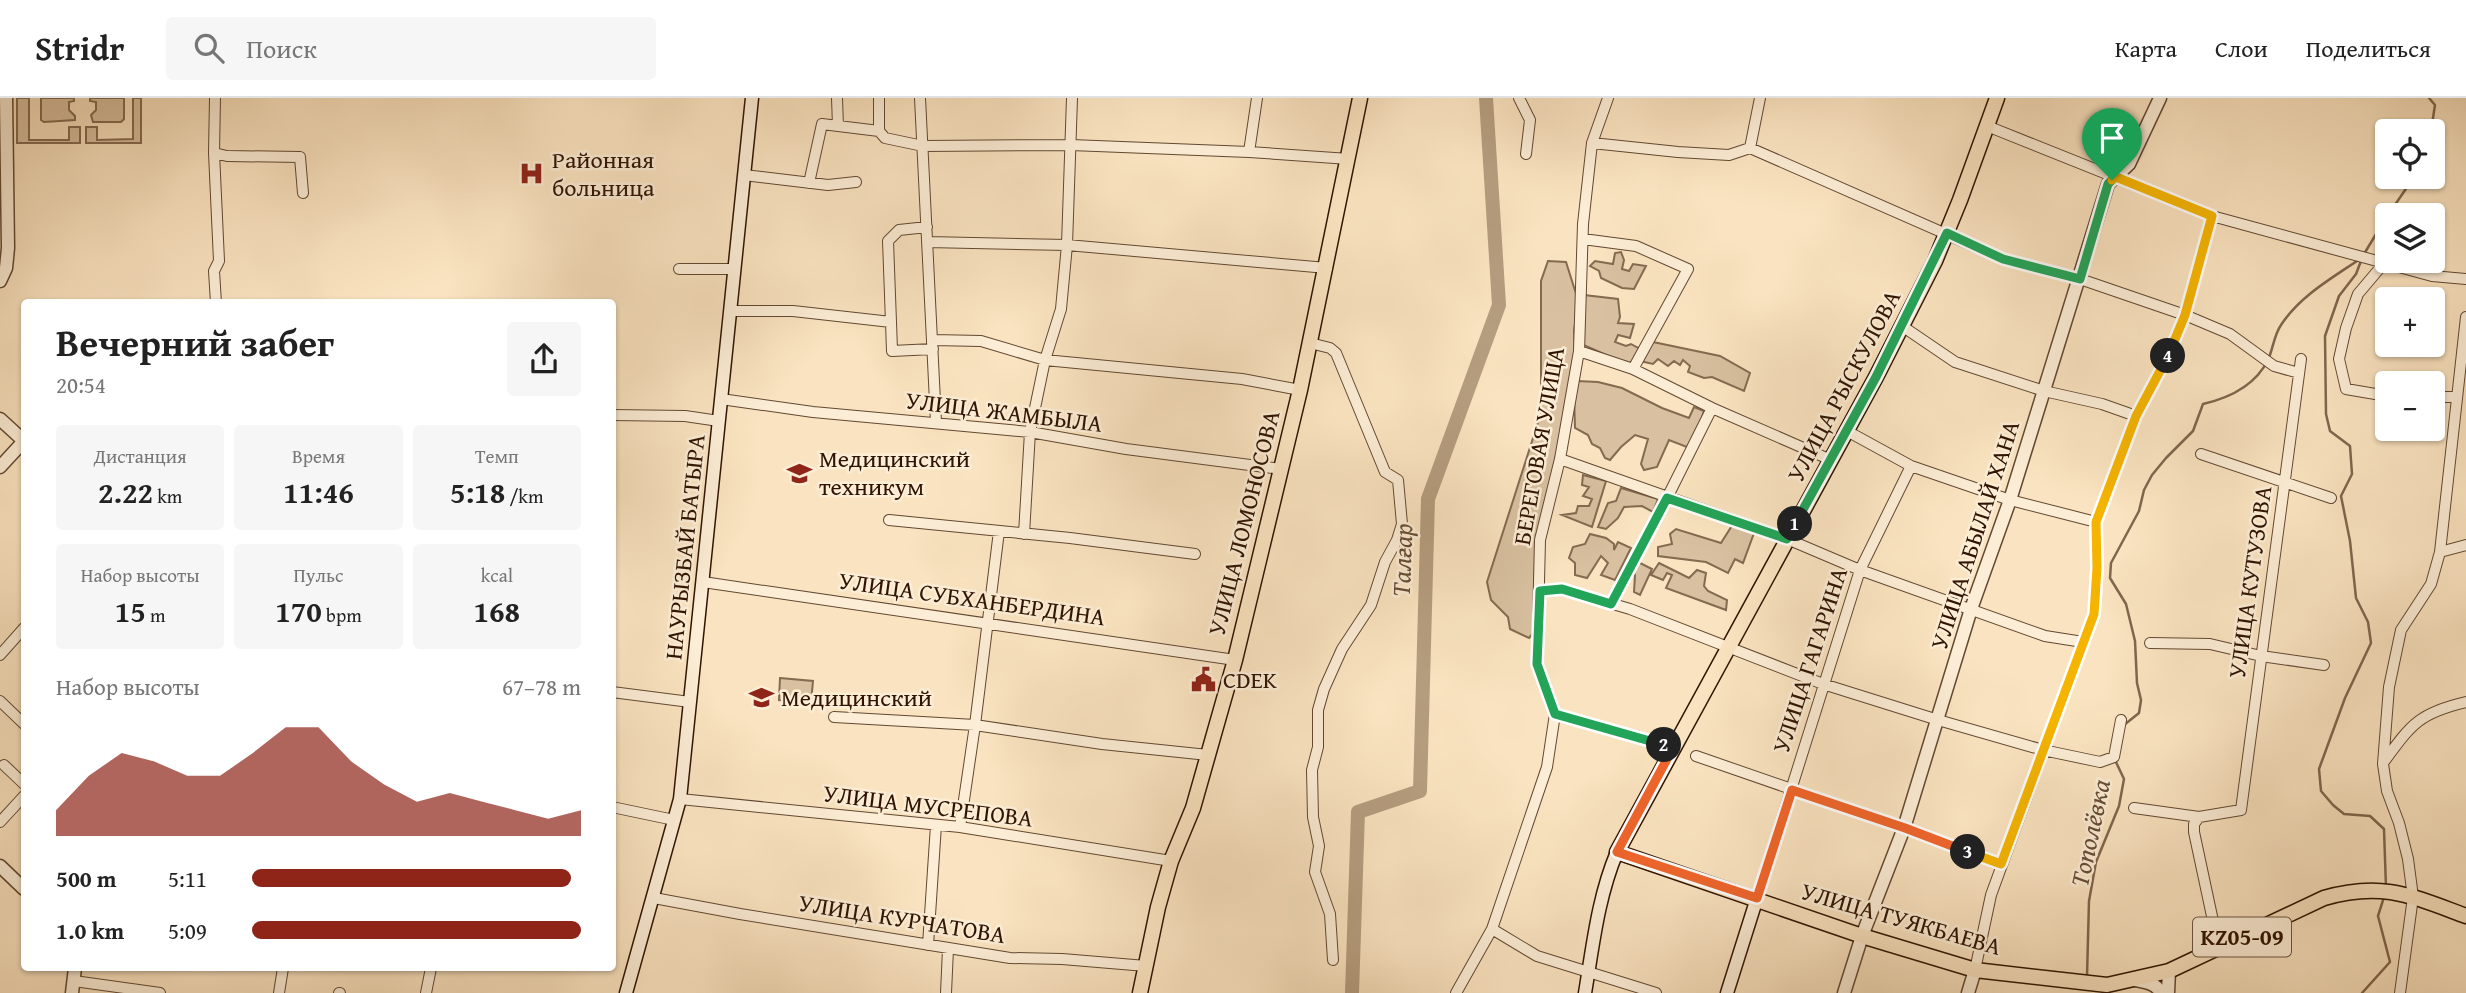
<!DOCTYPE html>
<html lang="ru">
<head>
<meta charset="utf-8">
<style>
	:root { --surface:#fff; --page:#f6f6f6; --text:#222; --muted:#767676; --line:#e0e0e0; --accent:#8f2418 }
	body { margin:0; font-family:"Gentium Book Plus",serif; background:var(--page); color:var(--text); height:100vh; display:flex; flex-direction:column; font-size:26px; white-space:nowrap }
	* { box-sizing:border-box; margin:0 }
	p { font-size:23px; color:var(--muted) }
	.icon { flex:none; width:38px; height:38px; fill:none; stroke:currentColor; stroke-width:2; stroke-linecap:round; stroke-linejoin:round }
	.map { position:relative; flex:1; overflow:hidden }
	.details { position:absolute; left:21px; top:201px; width:595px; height:672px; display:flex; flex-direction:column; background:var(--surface); border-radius:7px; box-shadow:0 2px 5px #0004 }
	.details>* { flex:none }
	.fabs { position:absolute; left:2375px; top:21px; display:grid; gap:14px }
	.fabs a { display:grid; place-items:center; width:70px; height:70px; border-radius:7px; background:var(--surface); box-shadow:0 2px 5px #0004; font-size:35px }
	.pin { position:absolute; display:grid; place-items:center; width:60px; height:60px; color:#fff; margin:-72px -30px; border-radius:50% 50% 50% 0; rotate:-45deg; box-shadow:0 0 7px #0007 }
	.pin .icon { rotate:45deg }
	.km { position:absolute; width:35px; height:35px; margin:-18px; border-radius:50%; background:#222; color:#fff; font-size:19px; line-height:35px; text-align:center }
	.round { display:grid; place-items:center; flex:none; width:74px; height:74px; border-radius:7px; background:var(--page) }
	.head { display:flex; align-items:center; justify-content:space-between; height:119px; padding:0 35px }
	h1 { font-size:38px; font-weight:700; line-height:52px }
	.figures { display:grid; grid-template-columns:repeat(3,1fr); gap:10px; height:119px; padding:7px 35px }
	.figures div { display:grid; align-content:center; border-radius:7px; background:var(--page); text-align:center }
	.figures b { font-size:30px; font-weight:700 }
	.figures small { font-size:19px; font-weight:400 }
	.figures p { font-size:19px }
	.chart { height:196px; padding:14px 35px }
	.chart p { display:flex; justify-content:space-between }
	.chart svg { width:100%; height:126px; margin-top:7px; fill:var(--accent); opacity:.7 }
	ul { padding:0 35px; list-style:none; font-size:23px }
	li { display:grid; grid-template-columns:112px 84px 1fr; align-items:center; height:52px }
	li i { height:18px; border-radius:9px; background:var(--accent) }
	header { display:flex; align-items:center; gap:42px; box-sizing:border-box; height:98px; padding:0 35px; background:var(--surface); border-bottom:2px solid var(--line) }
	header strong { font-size:33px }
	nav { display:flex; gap:38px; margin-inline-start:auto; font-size:24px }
	.search { width:490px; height:63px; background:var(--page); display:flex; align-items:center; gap:18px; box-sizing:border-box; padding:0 24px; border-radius:7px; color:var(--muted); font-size:26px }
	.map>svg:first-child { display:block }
</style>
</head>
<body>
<header>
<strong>Stridr</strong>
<div class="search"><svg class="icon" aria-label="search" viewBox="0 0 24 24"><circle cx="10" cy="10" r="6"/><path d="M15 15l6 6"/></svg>Поиск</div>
<nav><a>Карта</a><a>Слои</a><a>Поделиться</a></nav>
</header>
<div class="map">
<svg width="2466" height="895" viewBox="0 0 2466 895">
	<rect width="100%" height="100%" fill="#fae3c0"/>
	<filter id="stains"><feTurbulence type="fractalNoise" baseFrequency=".00286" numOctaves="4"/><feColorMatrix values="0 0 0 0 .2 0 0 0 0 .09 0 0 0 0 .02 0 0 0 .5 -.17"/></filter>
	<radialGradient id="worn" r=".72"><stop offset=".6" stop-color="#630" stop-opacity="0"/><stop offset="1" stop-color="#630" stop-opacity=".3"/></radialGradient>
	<path fill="#d8c0a0" stroke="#846a50" stroke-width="2" d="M17,0h12v42h40v-13h11v16h-63z
		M41,0h33v3l-5,1v8l6,6v4l-31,2 -3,-2z
		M90,0h34v21l-3,3h-28l-2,-7 5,-5v-8l-6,-1z
		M133,0h8v45h-55v-16h11v13l36,-1z
		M1621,154l3,8 -2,9 7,2 4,-7 13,2 -12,23 -12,-1 -21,-10 -2,-7 -9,-5 5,-5 18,3 2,-11z
		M1548,163l18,1 12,38 -4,31 2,38 -40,178 3,79 -10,12 -19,-9 -2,-12 -17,-17 -4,-18 54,-169v-132z
		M1584,197l34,4 2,18 -2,6 16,1 -4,14 -12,-3 -3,7 11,4 5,-2 9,5 -9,17 -52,-23z
		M1653,244l67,14 30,17 -6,18 -32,-14 -8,1 -16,-6 2,-6 -7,-6 -3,5 -6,-4 -6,5 -10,-7 -5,5 -13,-3z
		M1577,283l21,1 24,6 40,20 27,10 5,-11 10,4 -12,38 -23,-9 -12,27 -13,3 -3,-6 7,-25 -13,-4 -14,12 -11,13 -5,-2 -5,-10 -8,-4 -4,-9 -13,-7 -1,-35z
		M1583,377l23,6 -14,46 -30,-12 14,-2 2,-7h11l3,-7 -9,-3 6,-9 -7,-2z
		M1621,390l37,11 -5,13 -11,-6 -18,1 -6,11 -12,11 -8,-2 10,-24 8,-2z
		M1733,426l21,9 -11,30 -8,-4 -7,14 -22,-11 -48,-6v-9l14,-3 -2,-10 6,-5 45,14z
		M1590,436l16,4 8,6v6l4,-8 13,6 -16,32 -14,-5 7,-12 -7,-7 -14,22 -12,-3v-12l-6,-5 4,-11 12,-3z
		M1638,464l14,7 -12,26 -6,-3 1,-17 -3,-6z
		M1659,465l30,15 8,-8 9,3 -2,13 4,5 19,9 -1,10 -60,-22 6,-13 -5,-2 -4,7 -12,-5z
		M780,580l33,3 -2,22 -32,-3z"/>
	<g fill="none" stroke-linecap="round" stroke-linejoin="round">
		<path stroke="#80664d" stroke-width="2.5" d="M2429,0l6,7 -4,26
			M2388,117l26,-38
			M2364,156l23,-38
			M2361,163l-5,13 -17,22 -14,40 1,78 4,17 20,15 2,28 -11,22 9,45 6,57 12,24 3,21 -26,55 -26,71 2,22 12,14 11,9 26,2 14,13 2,59
			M2124,627l15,-12 2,-13 -4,-17 -2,-42 -9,-37 -16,-26 1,-15 28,-52 5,-21 8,-15 14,-17 27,-27 10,-27c26,-6 52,-18 65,-44 5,-11 6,-25 13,-35 19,-29 51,-47 79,-66
			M2087,878l2,-75 7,-39 23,-56 5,-27 -9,-19
			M2362,895l28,-31 -12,-46 6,-19"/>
		<path stroke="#b59d7f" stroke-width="14" d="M1352,895l6,-181 62,-21 8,-292 71,-194 -13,-207"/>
		<defs>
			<path id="minor" d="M215,0l-1,55 13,3 73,1 3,36
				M837,0l1,28
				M879,0v33
				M920,0l16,324
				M1519,0l11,22 -4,34
				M1987,28l225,90 220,60 34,3
				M1592,45l86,9 51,3 21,-7 253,111 77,20 105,36 45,19 44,32 25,7
				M1750,50l10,-50
				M1249,54l8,-54
				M214,55l5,108 -5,10 2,32
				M744,77l84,10 28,-3
				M809,85l13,-59 57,7 6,7 38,8 148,-1 178,7 100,7
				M1583,141l53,7 52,23 -55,100
				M928,144l139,3 260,23
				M2385,164l-27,32 -12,34 -7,31 7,30 41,7
				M679,171h56
				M730,213h63l98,11 1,29 41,-2
				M891,224l-3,-81 11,-11 28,-3
				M1902,228l53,36 89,29 58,13 34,12
				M933,242l48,1 64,19 197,19 58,11
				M1310,245l20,5 6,5 49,119 13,8 4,44 -5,16 -12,22 -14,43 -29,44 -18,40 -6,21v37l-6,23 1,47 6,29 -4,26 15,42 3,46
				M1579,253l54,18 79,39 119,52
				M2432,299h24
				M721,301l92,13 217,20 96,17 155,20
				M612,317l73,1 34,5
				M1847,333l64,35 99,34 86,22
				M2201,356l130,44
				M1560,361l227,80 73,31 185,66 38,6
				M889,422l181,18 125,16
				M1024,436l6,-102 15,-72 16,-51 6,-64 5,-147
				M2440,454l26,-7
				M703,484l532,78
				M1540,493l22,-2 68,20 193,75 115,36 105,30 57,12 14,-5 7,-37
				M1611,506l56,-106 45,-90
				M2150,545l60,1 51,12 63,9
				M0,557l24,-27
				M612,594l78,10
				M0,603l24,23
				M1555,616l118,34
				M834,619l141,8 127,19 106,11
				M1696,658l208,72 97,36
				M2383,665c28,-38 35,-50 83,-61
				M4,667l20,19
				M680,701l280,28 211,34
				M612,709l62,13
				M2134,710l65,9 42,-7 60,-451
				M2199,719l-5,7v8l25,117
				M0,724l24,-26
				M960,729l15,-102 24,-194
				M654,800l86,16 270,44 52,1 84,7
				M1757,800l103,-328 51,-104
				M1492,831l45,27 119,37
				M928,847l8,-120
				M1975,872l16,-75 103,-282 3,-45 -1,-46 40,-106 37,-71 12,-30 27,-99
				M74,883l86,12
				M279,895l4,-25
				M339,895h1
				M426,895l5,-25
				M946,895l2,-44
				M1456,895l36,-64 55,-162 8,-53 -18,-50 3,-124 20,-81 19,-108 4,-127 9,-81 16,-45
				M2400,895l13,-96 -5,-38 -9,-36 -12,-32 -4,-27 6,-77 12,-57 30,-46 9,-32 26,-235"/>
			<path id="tertiary" d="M0,183l6,-13 2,-20 -2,-150
				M0,321l24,22 -24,26
				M0,768l24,23
				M2135,882c10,2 21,3 26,13
				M72,895l3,-25
				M1844,895l18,-57 42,-108 67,-219 39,-109 98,-316 21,-20 31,-66
				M1968,895l7,-23
				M2168,895l1,-22"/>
			<path id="secondary" d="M626,895l54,-194 72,-701
				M1585,895c8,-48 13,-96 32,-141
				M1727,895l30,-95"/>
			<path id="primary" d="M1997,0l-37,102 -25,61 -59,116 -259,475 245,84 113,34 132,15 62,-14 155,-73c58,-17 88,-2 142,18
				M1140,895l18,-86 13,-46 22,-53 42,-148 65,-270 60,-292"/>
		</defs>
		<use href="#minor" stroke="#624831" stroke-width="12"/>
		<use href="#tertiary" stroke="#624831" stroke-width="15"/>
		<use href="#secondary" stroke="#301401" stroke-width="15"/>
		<use href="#primary" stroke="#301401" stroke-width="17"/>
		<use href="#minor" stroke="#fcedd6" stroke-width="10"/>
		<use href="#tertiary" stroke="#fcedd6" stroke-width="12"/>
		<use href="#secondary" stroke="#fcedd6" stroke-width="12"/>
		<use href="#primary" stroke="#fae3c0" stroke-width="14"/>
	</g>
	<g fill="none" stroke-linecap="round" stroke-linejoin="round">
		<defs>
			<path id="split-1" d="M1795,426l81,-147 71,-144 56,26 77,20 28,-95 4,-4"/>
			<path id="split-2" d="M1664,647l-109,-31 -18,-50 3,-73 22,-2 49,15 56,-106 120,41 8,-15"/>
			<path id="split-3" d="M1664,647l9,3 -56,104 140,46 35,-108 113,38 63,24"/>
			<path id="split-4" d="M1968,754l33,12 93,-250 3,-46 -1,-46 40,-106 32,-60"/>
			<path id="split-5" d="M2112,82l4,-3 96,39 -27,99 -17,41"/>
		</defs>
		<use href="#split-1" stroke="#fff" stroke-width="14"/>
		<use href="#split-2" stroke="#fff" stroke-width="14"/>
		<use href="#split-3" stroke="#fff" stroke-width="14"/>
		<use href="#split-4" stroke="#fff" stroke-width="14"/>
		<use href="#split-5" stroke="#fff" stroke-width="14"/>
		<use href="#split-1" stroke="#22a559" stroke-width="9"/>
		<use href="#split-2" stroke="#22a559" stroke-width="9"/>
		<use href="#split-3" stroke="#f0652b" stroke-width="9"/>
		<use href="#split-4" stroke="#f5b400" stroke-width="9"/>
		<use href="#split-5" stroke="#f5b400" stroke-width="9"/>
	</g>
	<defs>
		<symbol id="hospital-bare" viewBox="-9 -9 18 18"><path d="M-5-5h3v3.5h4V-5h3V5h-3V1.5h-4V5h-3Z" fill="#8f2418" stroke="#fcedd6" stroke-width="2.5" paint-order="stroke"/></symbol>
		<symbol id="university-bare" viewBox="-9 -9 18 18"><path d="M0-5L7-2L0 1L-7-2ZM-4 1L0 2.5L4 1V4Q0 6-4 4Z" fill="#8f2418" stroke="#fcedd6" stroke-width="2.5" paint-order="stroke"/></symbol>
		<symbol id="civic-bare" viewBox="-9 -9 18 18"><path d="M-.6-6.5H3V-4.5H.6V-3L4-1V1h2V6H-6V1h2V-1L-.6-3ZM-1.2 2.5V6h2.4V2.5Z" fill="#8f2418" stroke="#fcedd6" stroke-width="2.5" paint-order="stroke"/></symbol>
	</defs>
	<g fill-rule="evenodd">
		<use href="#hospital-bare" x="514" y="58" width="35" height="35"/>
		<use href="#university-bare" x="782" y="358" width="35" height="35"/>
		<use href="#civic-bare" x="1186" y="564" width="35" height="35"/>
		<use href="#university-bare" x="744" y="582" width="35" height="35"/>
	</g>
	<g text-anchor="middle" stroke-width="5" stroke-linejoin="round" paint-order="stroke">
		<rect fill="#fcedd6" stroke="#6d5541" stroke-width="2" x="2193" y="819.5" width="98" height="39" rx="5"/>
		<g font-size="23" font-weight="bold" fill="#301401">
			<text x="2242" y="847">KZ05-09</text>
		</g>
		<g font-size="24" fill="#301401" stroke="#fcedd6" text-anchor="start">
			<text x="552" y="70">Районная<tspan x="552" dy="28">больница</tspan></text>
			<text x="819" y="369">Медицинский<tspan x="819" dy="28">техникум</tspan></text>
			<text x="1223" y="590">CDEK</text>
			<text x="781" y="608">Медицинский</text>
		</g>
		<g font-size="24" fill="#301401" stroke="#fcedd6">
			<text transform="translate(1844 288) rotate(-62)" y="8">УЛИЦА РЫСКУЛОВА</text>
			<text transform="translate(1004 314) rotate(7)" y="8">УЛИЦА ЖАМБЫЛА</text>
			<text transform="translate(1539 348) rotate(-80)" y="8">БЕРЕГОВАЯ УЛИЦА</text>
			<text transform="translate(1244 425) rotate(-76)" y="8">УЛИЦА ЛОМОНОСОВА</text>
			<text transform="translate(1975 437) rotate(-72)" y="8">УЛИЦА АБЫЛАЙ ХАНА</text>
			<text transform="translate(685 449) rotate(-84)" y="8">НАУРЫЗБАЙ БАТЫРА</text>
			<text transform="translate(2250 484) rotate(-82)" y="8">УЛИЦА КУТУЗОВА</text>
			<text transform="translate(972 501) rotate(8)" y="8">УЛИЦА СУБХАНБЕРДИНА</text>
			<text transform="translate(1810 562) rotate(-72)" y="8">УЛИЦА ГАГАРИНА</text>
			<text transform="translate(928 708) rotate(7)" y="8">УЛИЦА МУСРЕПОВА</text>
			<text transform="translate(902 821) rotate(9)" y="8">УЛИЦА КУРЧАТОВА</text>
			<text transform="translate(1901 821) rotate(16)" y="8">УЛИЦА ТУЯКБАЕВА</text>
		</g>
		<g font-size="26" font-style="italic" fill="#654b33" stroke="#fcedd6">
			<text transform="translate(1402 462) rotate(-88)" y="9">Талғар</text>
			<text transform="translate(2090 735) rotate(-78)" y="9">Тополёвка</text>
		</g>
	</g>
	<rect width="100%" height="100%" filter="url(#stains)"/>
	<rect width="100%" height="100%" fill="url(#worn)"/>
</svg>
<div class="fabs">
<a><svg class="icon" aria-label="locate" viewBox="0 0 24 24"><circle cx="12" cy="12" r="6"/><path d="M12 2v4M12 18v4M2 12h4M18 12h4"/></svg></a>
<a><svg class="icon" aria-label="layers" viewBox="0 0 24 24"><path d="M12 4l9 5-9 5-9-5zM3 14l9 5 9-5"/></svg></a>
<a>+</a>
<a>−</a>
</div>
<div class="pin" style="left:2112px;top:82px;background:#1e9e55"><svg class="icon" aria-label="arrive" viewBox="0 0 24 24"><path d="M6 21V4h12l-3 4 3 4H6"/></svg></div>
<b class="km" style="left:1795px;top:426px">1</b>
<b class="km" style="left:1664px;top:647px">2</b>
<b class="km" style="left:1968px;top:754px">3</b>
<b class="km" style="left:2168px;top:258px">4</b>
<section class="details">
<div class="head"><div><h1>Вечерний забег</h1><p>20:54</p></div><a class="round"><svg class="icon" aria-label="share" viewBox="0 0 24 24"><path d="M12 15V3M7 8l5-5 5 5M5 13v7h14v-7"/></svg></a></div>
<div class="figures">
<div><p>Дистанция</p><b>2.22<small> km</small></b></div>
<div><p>Время</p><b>11:46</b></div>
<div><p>Темп</p><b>5:18<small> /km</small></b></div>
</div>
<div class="figures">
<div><p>Набор высоты</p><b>15<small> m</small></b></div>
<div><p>Пульс</p><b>170<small> bpm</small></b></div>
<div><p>kcal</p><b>168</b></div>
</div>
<div class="chart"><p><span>Набор высоты</span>67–78 m</p>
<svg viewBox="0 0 160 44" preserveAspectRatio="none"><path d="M0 44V35L10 23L20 15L30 18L40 23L50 23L60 15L70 6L80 6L90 18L100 26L110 32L120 29L130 32L140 35L150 38L160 35V44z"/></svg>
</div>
<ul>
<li><b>500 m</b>5:11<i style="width:97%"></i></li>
<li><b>1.0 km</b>5:09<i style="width:100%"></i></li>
</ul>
</section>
</div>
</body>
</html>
